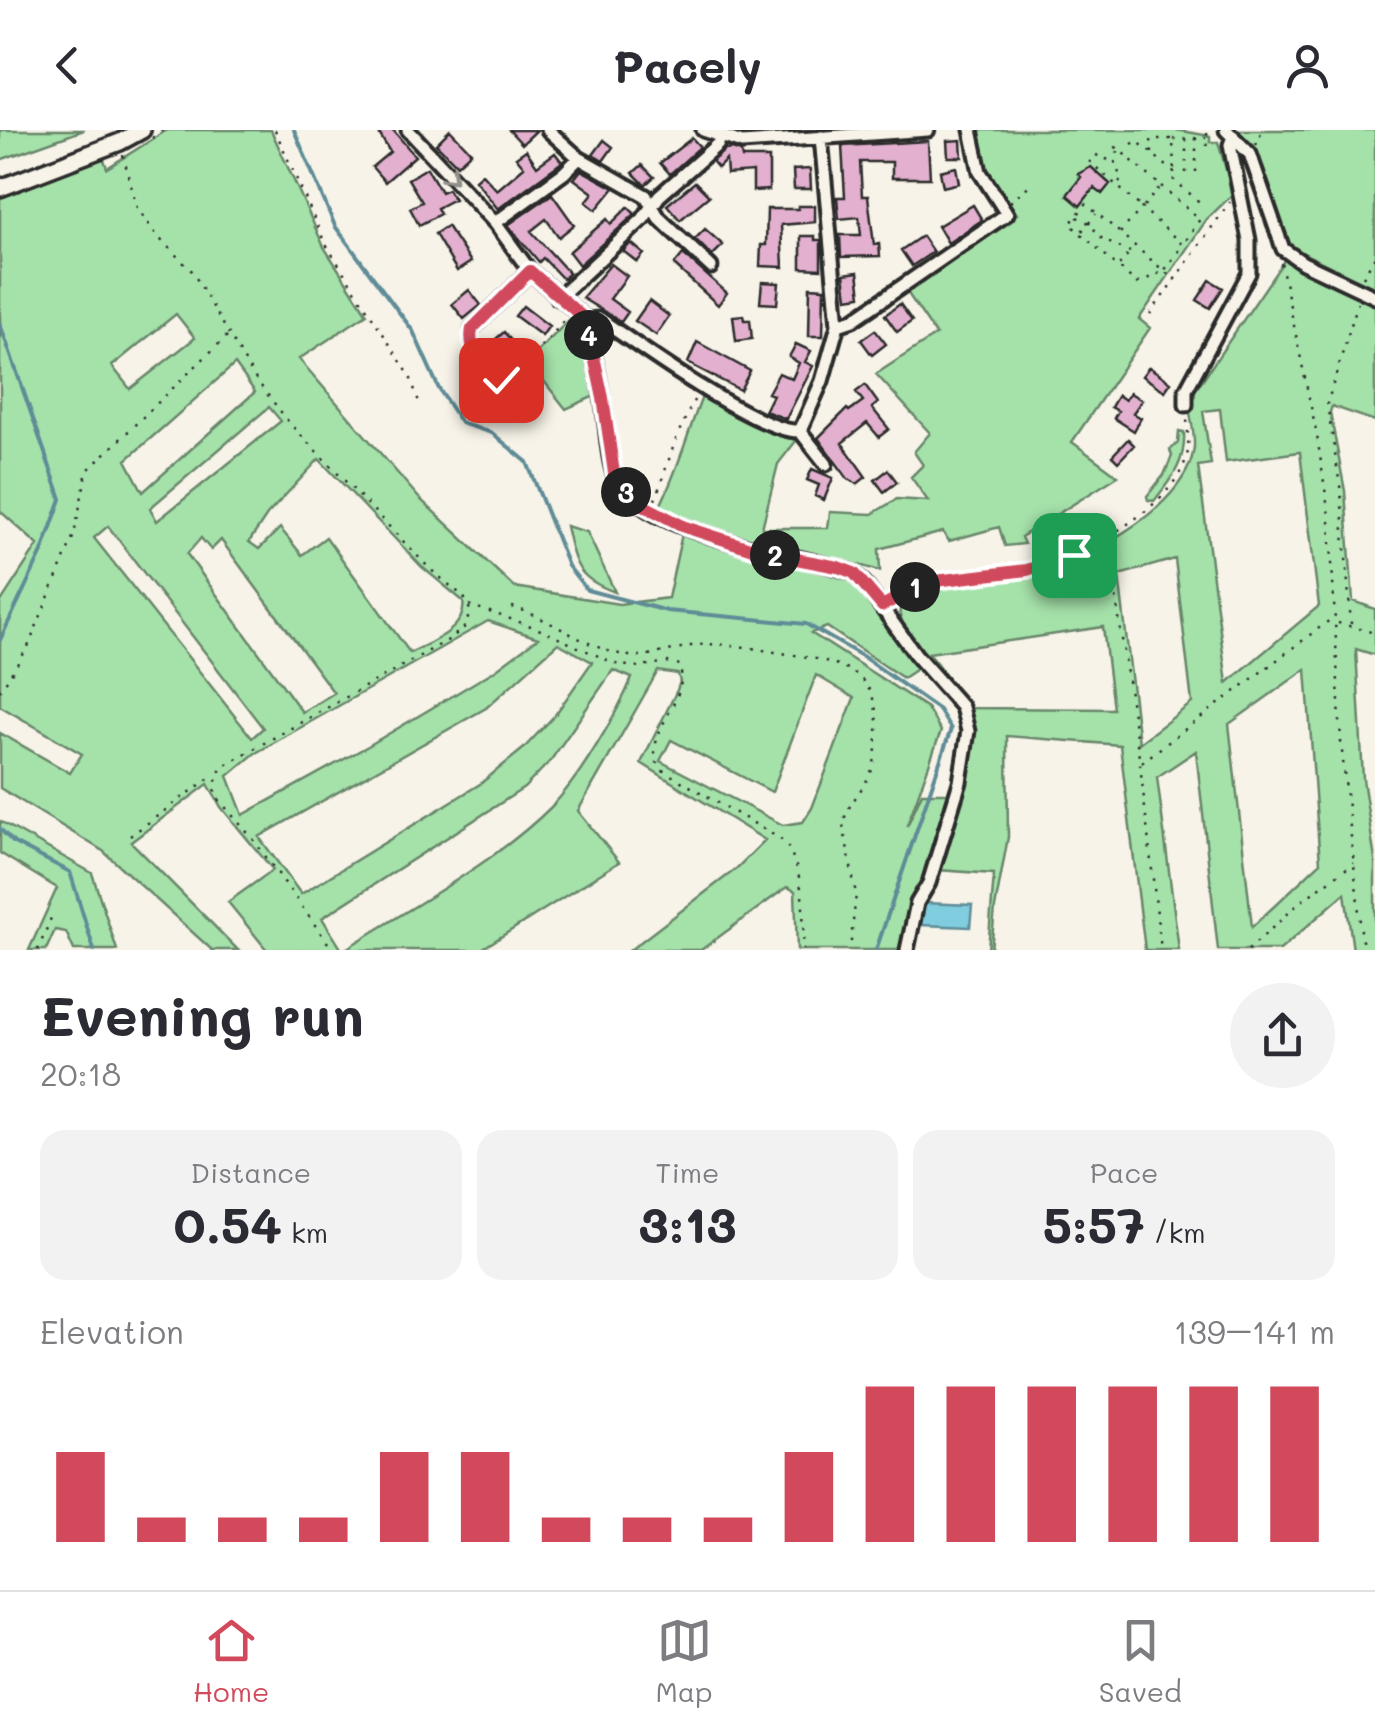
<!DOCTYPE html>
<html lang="en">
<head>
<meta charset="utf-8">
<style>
	:root { --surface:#fff; --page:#f2f2f3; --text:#2b2b33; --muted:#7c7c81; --line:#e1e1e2; --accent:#d1495b }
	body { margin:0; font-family:Mali,sans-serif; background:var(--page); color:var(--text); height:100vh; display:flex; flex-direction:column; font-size:38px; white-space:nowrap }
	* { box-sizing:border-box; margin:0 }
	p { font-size:32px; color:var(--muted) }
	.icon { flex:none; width:55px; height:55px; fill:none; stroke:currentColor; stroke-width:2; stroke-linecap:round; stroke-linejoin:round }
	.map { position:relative; height:820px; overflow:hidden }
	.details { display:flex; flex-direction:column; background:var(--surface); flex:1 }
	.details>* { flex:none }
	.pin { position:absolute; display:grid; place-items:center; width:85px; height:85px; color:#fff; margin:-42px; border-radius:20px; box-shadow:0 5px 15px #0006 }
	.km { position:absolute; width:50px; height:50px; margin:-25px; border-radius:50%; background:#222; color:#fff; font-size:28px; line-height:50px; text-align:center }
	.round { display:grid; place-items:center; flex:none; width:105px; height:105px; border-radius:52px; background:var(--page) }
	.head { display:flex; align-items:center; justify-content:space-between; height:170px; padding:0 40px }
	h1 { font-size:55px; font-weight:700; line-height:75px }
	.figures { display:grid; grid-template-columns:repeat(3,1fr); gap:15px; height:170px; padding:10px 40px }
	.figures div { display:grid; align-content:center; border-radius:25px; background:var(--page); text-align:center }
	.figures b { font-size:50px; font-weight:700 }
	.figures small { font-size:28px; font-weight:400 }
	.figures p { font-size:28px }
	.chart { height:280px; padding:20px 40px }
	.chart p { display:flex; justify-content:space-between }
	.chart svg { width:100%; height:180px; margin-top:10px; stroke:var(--accent); stroke-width:6 }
	header { display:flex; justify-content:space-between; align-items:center; height:130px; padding:0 40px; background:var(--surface); font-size:45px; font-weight:700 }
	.dock { display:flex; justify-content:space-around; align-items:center; height:140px; border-top:2px solid var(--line); background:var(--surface); font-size:28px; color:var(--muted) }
	.dock a { display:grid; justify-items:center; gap:5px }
	.dock .on { color:var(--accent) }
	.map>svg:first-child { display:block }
</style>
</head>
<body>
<header><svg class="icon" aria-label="back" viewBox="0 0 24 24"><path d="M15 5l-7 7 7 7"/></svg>Pacely<svg class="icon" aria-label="person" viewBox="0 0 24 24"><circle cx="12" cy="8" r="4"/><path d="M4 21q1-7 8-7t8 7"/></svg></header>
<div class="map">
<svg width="1375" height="820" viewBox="0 0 1375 820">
	<rect width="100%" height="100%" fill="#f7f3e8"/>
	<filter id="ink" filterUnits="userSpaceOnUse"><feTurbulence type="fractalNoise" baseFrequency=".01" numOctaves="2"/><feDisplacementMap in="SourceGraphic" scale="20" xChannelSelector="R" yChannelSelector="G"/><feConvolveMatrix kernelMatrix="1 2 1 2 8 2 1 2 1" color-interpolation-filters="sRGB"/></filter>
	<g filter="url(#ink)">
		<path fill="#a5e2aa" stroke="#68866a" stroke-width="2.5" fill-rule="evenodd" d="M0,0h84l-84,30z
			M167,0h104l53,117 43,67 -68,45 120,139 95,89 105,17 49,-6 15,-69 169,47 11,9 58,81 -18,12 -76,-51 -16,6 116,75 14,23 -34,95 15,-33h26l-48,157h-103l-2,-59 -8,-4 -86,63h-71l106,-81 29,-29 -124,-77 36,-73 3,-8 -2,-8 -20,-3 -80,140 41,51 -139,88h-136c66,-42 152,-88 207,-143 28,-28 66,-93 81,-129l-19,-8 -62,90 -27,28 -202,130 20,32h-75l-39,-48 45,-32 -52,-63 -13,-23 -77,58 107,108h-26l-109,-99 -103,-63v-55l70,40 12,-19 -82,-48v-103l38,-58 -38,-34v-314l103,-40 4,11zM176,184l19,24 -65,51 -18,-23zM235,234l20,28 -112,100 -17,-32zM269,277l12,14 -124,100 -7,-13zM319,329l103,108 41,34c5,28 -32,41 -53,52l-84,-116 -24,18 -22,-27 -21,21 -10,-7 18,-27zM108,396l155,202 -11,10 -158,-200zM201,408l10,12 10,-10 113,153 -32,19 -115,-158zM488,491l50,17 -44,33 -126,75 -125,69 -15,-39 26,-22zM558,513l34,19 -37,53 -32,34 -43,35 -179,110 -42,-57 227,-129zM816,545l38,23 -42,110 -9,14 -20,3 -123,-64 11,-21 101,52z
			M976,0h200l34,6v6h8l15,52 -26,25 -68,100 11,9 -78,114 46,34 -97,61 3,7 -19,2 -6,-19 -50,14 -6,-9 -64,17 1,22 -21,-6 -2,6c-68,-16 -136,-31 -199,-61 20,-38 29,-77 46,-118l92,49 -18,23 -16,64h66l2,-16 42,2 25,-15 31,2 -17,-24 12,-12 -9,-13 16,-19 -54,-59 60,-39 -31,-46 112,-75c-21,-29 -37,-47 -41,-84z
			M1234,0h141v291l-43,-15 -2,6 15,79 8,110 22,8v46l-19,-6 7,130 12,81v90h-22l-8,-57 -65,57h-62l-22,-199 -39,26 22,173h-34l-25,-205 -113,-9 1,101 -13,71 -4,42h-3l6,-76 -56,-4c12,-40 50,-126 27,-165 -22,-38 -63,-51 -66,-101 10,-6 22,-16 33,-19 27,-6 57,-3 84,-8 56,-10 171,-65 178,-130 1,-14 -4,-31 -6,-46l97,-142 83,41 3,-14 -80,-39 -28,-81zM1220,279l6,53 74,-10 19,154 -92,77 -29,-217 13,-2 -8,-53zM1175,429l17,144 -53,40 -20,-168zM1103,497l10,82 -143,-1 -41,-55zM1306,539l14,194 -68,64 -23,-203z
			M577,188l4,3 18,73 -33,15 -38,-48 41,-41z
			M1179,301l5,1c2,30 -12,46 -30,69l-6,-1 -1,-4 17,-21 8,-19 -2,-6 8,-7z
			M566,396l21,6 28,60c-39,-14 -40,-27 -49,-66z
			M0,691l92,52 25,77h-43l-8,-18 -11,-2 -9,20h-17l28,-62 -57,-35z"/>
		<path fill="#80cddf" stroke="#5e8c97" stroke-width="2.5" d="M923,773l49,2 -2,22 -49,-2z"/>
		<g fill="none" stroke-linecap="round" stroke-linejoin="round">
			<path stroke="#5e8c97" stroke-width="4" d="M294,0l41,96 78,105 26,58 22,34 31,10 35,29 41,104 19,24 80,21 139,13 56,32 77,54 12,19 -75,221
				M0,194l61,175 -19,53 -42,88
				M0,699l14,14 56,29 24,78"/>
		</g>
		<path fill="#e3b1cf" stroke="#2b2b2b" stroke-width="2.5" d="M377,0h16l22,26 -30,26 -13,-15 18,-15z
			M450,0l21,22 -14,13 -21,-21z
			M509,0h28l-15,14z
			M692,8l8,9 -30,27 -10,-11z
			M604,10l9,7 -10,14 -10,-6z
			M961,10l1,17h-14l-1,-16z
			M928,11l2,37h-38v-16h-32l2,34h6l6,49 5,-1 1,12 -39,1 -1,-22h21l-2,-18 -20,2 -2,-22h8l-3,-51z
			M731,19l10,3 1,6h27v32l-16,1v-19l-26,2 -1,-14 -8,8 -6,-7 13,-11z
			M526,20l11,16 18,-13 7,9 -64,47 -23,-29 7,-6 15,16 27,-23 -8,-10z
			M642,35l12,12 -9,8 -12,-12z
			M956,37l3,16 -16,4 -3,-16z
			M1091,37l19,17 -8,10 -8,-6 -14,18 -13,-11 14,-18 -3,-3z
			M427,38l14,24 7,-3 6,10 -17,9 3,6 -21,11 -9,-17 12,-6 -14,-23z
			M810,39l1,20h-17l-1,-19z
			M581,40l33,18 -18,22 -10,-8 7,-9 -19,-14z
			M695,52l14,14 -29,24 -13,-15z
			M552,64l22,31 -15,12 -13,-18 -15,12 38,42 -6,6 -20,-21 -4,4 -31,-37z
			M973,75l9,15 -34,23 -10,-17z
			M798,76h17v16l-34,3 2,42 -23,-1 1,-21h5l1,-36h31z
			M628,77l7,7 -56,51 -10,-13 38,-33 4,5z
			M447,96l24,36 -14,9 -22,-37z
			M705,99l18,16 -11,11 -17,-17z
			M801,106h14v4h6v29l-20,-1z
			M922,106l11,16 -21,14 -11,-16z
			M631,113l13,11 -7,8 -14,-11z
			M683,124l44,39 -9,12 -44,-40z
			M611,134l16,12 -17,23 18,13 -7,10 -39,-24z
			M858,142l3,24 -14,2 -3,-24z
			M1210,150l13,8 -13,20 -13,-8z
			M762,152l17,1 -2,21 -17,-1z
			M810,157l14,1 -1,48h-14z
			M469,160l12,15 -17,14 -12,-15z
			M649,171l20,15 -13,19 -21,-14z
			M900,174l12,17 -15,11 -12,-17z
			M523,176l26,20 -7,10 -27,-20z
			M743,185l1,5h6l2,19 -16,2 -3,-25z
			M875,200l11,14 -14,11 -11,-15z
			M504,202l16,19 -15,13 -16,-19z
			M697,212l53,29 -10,19 -52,-27z
			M796,214l15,7 -6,11 8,4 -27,53 -21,-8 8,-16 -5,-2 11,-20 13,6 7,-16 -10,-6z
			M1149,237l22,15 -6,9 -23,-15z
			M865,255l13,18 -6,5 17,21 -10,8 -12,-14 -25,20 24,34 -9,7 -9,-5 -30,-41 29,-29 2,2 14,-10 -7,-9z
			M1130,263l12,7 -9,13 8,5 -7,13 -20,-13 4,-7 -7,-4 7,-12 7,5z
			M1128,309l6,6 -16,17 -6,-6z
			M812,339l21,9 -9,22 -9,-4 4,-11 -12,-5z
			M888,340l9,12 -13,10 -9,-12z"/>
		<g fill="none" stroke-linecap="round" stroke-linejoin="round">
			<defs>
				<path id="minor" d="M408,0l87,93 35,48 56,49 14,-1c37,26 160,115 200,112
					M548,0l31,28 67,38 13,22 52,49
					M703,0l39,13 186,-13
					M1226,0l24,24 33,95 20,14 72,34
					M495,93l69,-50 15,-15
					M558,168l85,-79 16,-23 59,-52 2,-6
					M586,190c6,28 13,55 17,83 4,22 4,47 10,68 19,66 186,81 241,102l10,10 52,72 46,52 6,24 -8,51 -31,101 -12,20 -10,47
					M838,195l15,-5 154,-106 -27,-42 -9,-42
					M472,199l58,-58
					M1186,275v-15l63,-117v-33l-19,-95 3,-9
					M800,301l22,-50 16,-56 -17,-188
					M800,301l26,33"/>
				<path id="major" d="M0,58l120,-46 22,-12"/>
			</defs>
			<use href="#minor" stroke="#2b2b2b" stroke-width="19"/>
			<use href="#major" stroke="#2b2b2b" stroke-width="22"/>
			<path stroke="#2b2b2b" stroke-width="2.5" stroke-dasharray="2.5 8" stroke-linecap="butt" d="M275,0l50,113 85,133 10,29
				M152,8l11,-8
				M1196,8v39
				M1173,9l33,-1
				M1186,9v38
				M1132,14l5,-3 37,31v6
				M1256,15l6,-15
				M1207,16v-16
				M1118,21l-3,11 6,17 -3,6
				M1152,23l-1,-14h22l1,33
				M123,25l14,53 21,29 34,34 62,106 37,48 139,144 34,28 6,13 -4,16 -16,13 -225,126 -6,7 -5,15 6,14 33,38 80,111
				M1096,25l18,7
				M1089,31l53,47 19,-22 -45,-39 5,-6
				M1173,49l31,27
				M1161,56l39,33 -17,26 -41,-37 -22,25 44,38 19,-26
				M1010,72l23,-20
				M1077,87l12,6 14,17 27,12
				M1082,101l14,-17
				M1119,102l-33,-28 -16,20 71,63
				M1281,133l36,173 13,86 11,220 22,208
				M1119,135l11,-13
				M1363,147l12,-21
				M1138,153l26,-12 11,9
				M1150,184l80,-112
				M470,210l19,36 12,4 45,-38 19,-23
				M655,370l22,-64 19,-40
				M1107,405l33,229 21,186
				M890,471c43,-28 92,-21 141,-32 49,-12 136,-58 154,-107 6,-14 2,-31 2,-46
				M469,475l65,22 82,37 18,3 36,-5 10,3c9,36 -32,62 -24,97l8,9 120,70c21,31 20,73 19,109
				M512,477c39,11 71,40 112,48 22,5 52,-8 75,-10 25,-3 51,3 76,7 74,11 112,17 100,105 -3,27 -27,42 -32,67l13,70 -6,56
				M1338,493l37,10
				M1351,494l-10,-132 -14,-88 31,-102
				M0,561l28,-44 46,-112 13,-64 140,-135
				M1142,632l193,-146
				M130,706l78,-57h6
				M38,820l13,-32
				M1248,820l56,-51 50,-36"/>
			<use href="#minor" stroke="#f7f3e8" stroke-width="11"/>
			<use href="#major" stroke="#f7f3e8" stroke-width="15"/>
		</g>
		<defs><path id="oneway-chevron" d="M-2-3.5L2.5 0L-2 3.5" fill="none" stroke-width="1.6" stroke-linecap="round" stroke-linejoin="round" transform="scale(2.5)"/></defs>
		<use stroke="#918f8a" href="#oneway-chevron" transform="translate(451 47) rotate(45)"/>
	</g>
	<g fill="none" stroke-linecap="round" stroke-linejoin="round" filter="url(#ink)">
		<defs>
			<path id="route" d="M501,250c-19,-7 -33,-31 -29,-51l58,-58 56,49 17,78 11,75 8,16 13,12 50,26 80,26 73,14 16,6 28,33 45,-24 100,-12 47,-15"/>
		</defs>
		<use href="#route" stroke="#fff" stroke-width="20"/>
		<use href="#route" stroke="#d1495b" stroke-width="12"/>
	</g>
</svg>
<div class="pin" style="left:1074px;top:425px;background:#1e9e55"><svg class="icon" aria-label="arrive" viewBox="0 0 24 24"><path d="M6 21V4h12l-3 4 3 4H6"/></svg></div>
<div class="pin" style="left:501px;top:250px;background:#d93025"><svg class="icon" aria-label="check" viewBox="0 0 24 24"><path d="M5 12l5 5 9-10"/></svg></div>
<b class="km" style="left:915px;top:457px">1</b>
<b class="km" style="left:775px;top:425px">2</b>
<b class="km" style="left:626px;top:362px">3</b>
<b class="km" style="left:589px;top:205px">4</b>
</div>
<section class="details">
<div class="head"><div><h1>Evening run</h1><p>20:18</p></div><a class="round"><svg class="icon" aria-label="share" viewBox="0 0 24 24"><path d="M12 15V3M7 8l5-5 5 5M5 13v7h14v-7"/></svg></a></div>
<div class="figures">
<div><p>Distance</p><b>0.54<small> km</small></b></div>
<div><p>Time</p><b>3:13</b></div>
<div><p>Pace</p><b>5:57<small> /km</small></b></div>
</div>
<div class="chart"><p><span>Elevation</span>139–141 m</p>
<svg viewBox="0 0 160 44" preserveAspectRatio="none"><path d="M5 44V22M15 44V38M25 44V38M35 44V38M45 44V22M55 44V22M65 44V38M75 44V38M85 44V38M95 44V22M105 44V6M115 44V6M125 44V6M135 44V6M145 44V6M155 44V6"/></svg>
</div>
</section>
<nav class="dock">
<a class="on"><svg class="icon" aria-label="home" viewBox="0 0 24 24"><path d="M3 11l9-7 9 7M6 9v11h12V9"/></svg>Home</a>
<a><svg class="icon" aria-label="map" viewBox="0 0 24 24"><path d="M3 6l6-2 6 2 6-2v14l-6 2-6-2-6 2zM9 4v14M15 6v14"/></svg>Map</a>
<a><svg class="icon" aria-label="saved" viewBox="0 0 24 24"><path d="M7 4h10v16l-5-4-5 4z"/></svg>Saved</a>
</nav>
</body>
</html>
